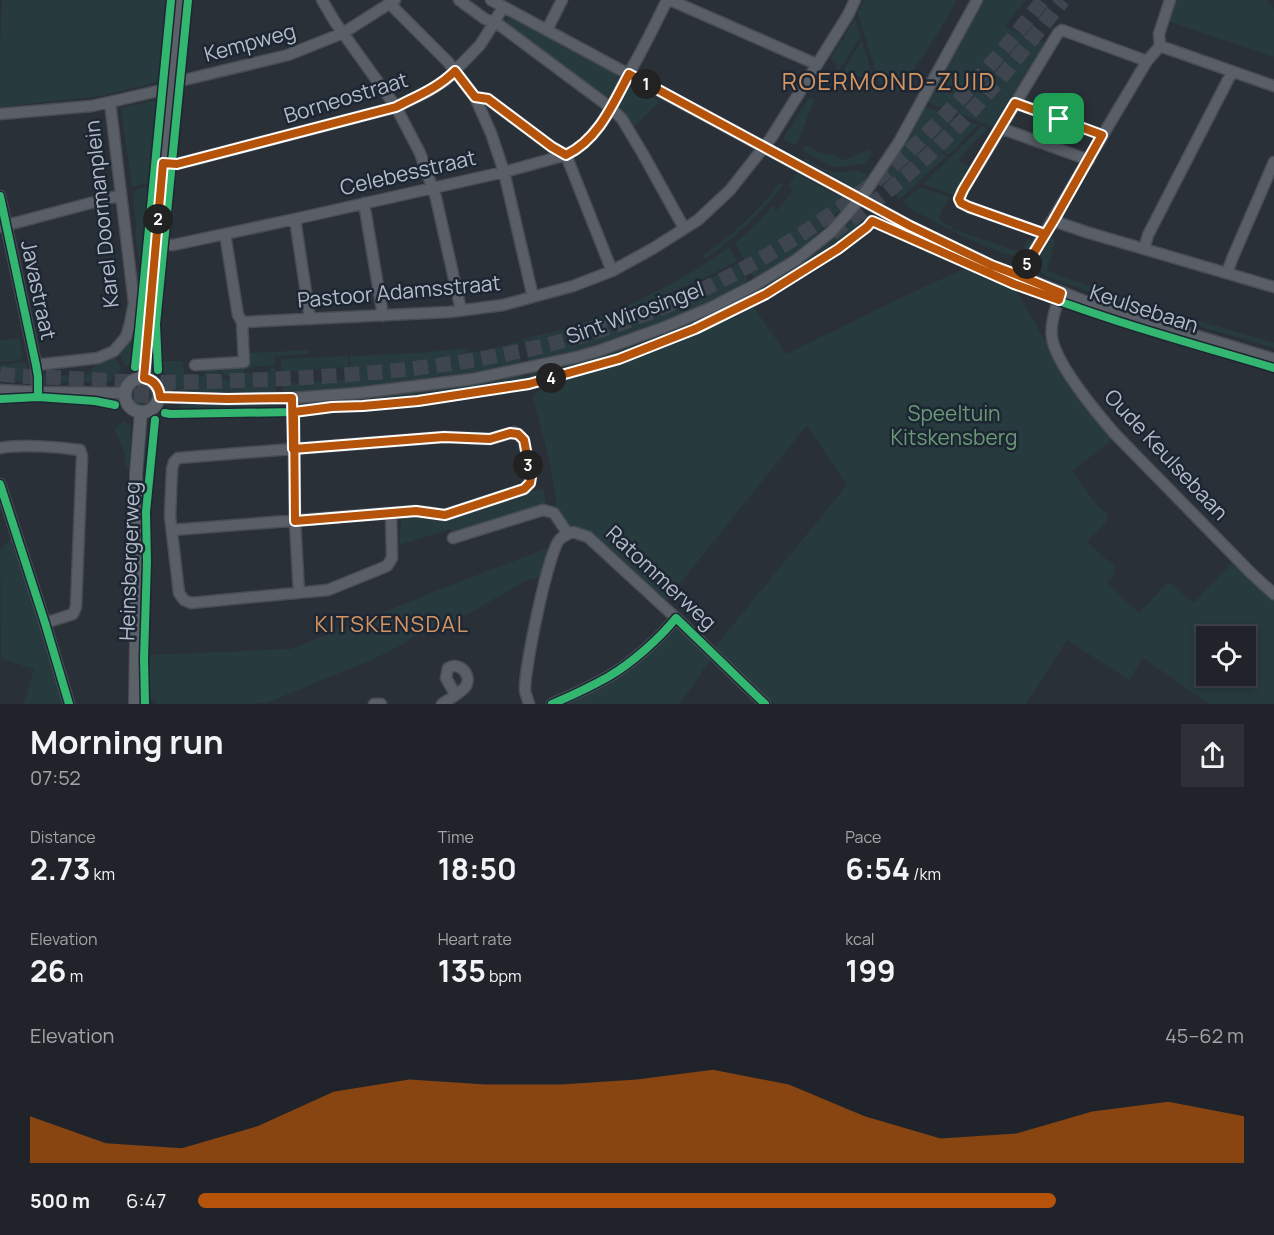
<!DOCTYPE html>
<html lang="en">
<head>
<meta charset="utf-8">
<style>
	:root { --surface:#20242a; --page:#2d3036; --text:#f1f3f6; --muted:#a2a4a8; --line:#3d4147; --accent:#b45309 }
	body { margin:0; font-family:Manrope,sans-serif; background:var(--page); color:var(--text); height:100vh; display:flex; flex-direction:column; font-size:22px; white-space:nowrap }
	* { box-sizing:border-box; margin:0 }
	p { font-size:20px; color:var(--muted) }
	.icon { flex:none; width:33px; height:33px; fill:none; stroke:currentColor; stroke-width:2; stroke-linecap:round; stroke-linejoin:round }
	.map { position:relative; height:704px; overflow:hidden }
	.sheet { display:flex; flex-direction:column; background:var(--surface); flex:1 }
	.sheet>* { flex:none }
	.controls { position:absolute; left:1196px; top:626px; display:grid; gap:12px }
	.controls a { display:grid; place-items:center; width:60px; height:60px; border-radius:0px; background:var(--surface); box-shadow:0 3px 9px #0003,0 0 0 2px var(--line); font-size:30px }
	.pin { position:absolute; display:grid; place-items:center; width:51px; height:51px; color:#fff; margin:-26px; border-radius:12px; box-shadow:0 3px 9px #0006 }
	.km { position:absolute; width:30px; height:30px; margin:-15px; border-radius:50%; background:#222; color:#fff; font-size:16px; line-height:30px; text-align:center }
	.round { display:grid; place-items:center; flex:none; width:63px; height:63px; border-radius:0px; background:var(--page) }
	.summary { display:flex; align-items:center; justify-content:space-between; height:102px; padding:0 30px }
	h1 { font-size:33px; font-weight:700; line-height:45px }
	.stats { display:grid; grid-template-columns:repeat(3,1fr); gap:9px; height:102px; padding:6px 30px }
	.stats div { display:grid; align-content:center }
	.stats b { font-size:30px; font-weight:700 }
	.stats small { font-size:16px; font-weight:400 }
	.stats p { font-size:16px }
	.chart { height:168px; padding:12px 30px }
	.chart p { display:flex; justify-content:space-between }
	.chart svg { width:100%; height:108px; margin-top:6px; fill:var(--accent); opacity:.7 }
	ul { padding:0 30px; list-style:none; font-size:20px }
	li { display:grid; grid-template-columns:96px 72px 1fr; align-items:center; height:45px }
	li i { height:15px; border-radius:8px; background:var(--accent) }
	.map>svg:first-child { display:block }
</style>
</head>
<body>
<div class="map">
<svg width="1274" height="704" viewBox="0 0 1274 704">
	<rect width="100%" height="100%" fill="#2a3038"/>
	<path fill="#273a3e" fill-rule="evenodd" d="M2,0h165l-9,82 -58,14 -98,11 -2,-2v-58z
		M865,0h92l-17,30 -41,62 -19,-7 -22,-70v-3z
		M985,0h41l-22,27 41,16 -51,84 -68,-25z
		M1175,0h91l8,9v48l-106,-36z
		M511,16l105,57 3,9 -8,14 -7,2 -99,-75z
		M855,19l6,17 -22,34 -4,-1 2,-5 -7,-5z
		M862,40l13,43 -32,-12z
		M628,88h7l25,13 -25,25 -17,-20z
		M809,98l5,2 -16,42 -4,3 -9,-4 -1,-4z
		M157,100l-8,83 -17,4 -11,-79z
		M923,106l55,19 -29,30 -7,-4 -2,2 7,3 -48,44c-8,-9 -5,-13 -15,-22z
		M982,126l6,3 -30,31 11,6 -16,29 -30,-11z
		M805,145l20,10 1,-2 19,7 25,-11 2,4 -8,12c-10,-2 -16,2 -25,2 -13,0 -25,-11 -36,-17z
		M805,158c9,4 21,14 31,14 14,1 19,-6 33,4l-9,11 -7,3 -10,-4 1,-4 -41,-22z
		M796,173l40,22 2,-3c5,5 6,9 4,16l-36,37 -17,14 -35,20 -19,-36 23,-20 14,-17 5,4 16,-19 -4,-6z
		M781,183l2,2c-23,30 -47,51 -78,74l-2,-4c30,-20 54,-43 76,-71z
		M920,187l30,10 -5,9 -1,-1 -5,14 5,3v2l8,3v2l70,24 5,-14h3l2,4 -10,14 -17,-3 -41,-17 -50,-26 -11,-9z
		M149,188l-8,79 -1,-2 -5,-29 1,-11 -3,-32h2l1,-4z
		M866,214l6,3 -5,7 -7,7c-35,24 -71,49 -109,68 -71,38 -142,61 -219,82l-2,-8 58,-15 211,-95 33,-24 24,-23z
		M1050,238l5,2 -8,30 8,4 64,23 155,46v5l-147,-43 -82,-29 -9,-12z
		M729,247l8,14 -39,20 -70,29 -1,-4c35,-17 70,-35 102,-59z
		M739,263l10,19c-70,37 -143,68 -221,79l-5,-22 6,-1 1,3 2,-1 -1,-3 32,-8 1,3h3l-1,-3 57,-21 2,6 4,-1 70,-30 1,1 33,-16 -1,-2z
		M966,268l49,21 64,110 34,40 -41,32 27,37 8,6v7l-20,21 27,24c3,8 -2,11 -7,17l32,30 29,-31 26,21 40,-43 40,39v105h-65l-66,-46 -14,22 -62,-40 -41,64h-252l-59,-57 132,-162 -40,-60 -141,176 -76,-69 -8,-3 -13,-1 -13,-18v-10l-7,-41 -16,-63 16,-14 37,-7 42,-14 37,-15 86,-43 35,51 125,-61zM1206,636h39v39h-39z
		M141,272l-5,67 -5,25 -5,2 -8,-14 8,-10 9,-69z
		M19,338l4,17 -3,5 -20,2v-21z
		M518,342l3,20c-16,5 -33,9 -49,13 -62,12 -126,14 -189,19l-2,-19 8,-1v9l62,-4 -1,-23 68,-3 49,-5 1,5 42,-8v-2z
		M309,350v4l-35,2 1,9 -23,2 -19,10 -9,-2 -6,-8 31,-2 -1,-12z
		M113,355l9,13 -4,4 -8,10 -65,1 -2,-2 1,-6 3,-7 7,8 34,-2 11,-14z
		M348,356l1,11 -68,5v-13z
		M161,361h21l3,13c13,8 16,3 25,-7h5c9,19 19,12 34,4v3l19,-1 2,-5 5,1 1,25 -40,1 -57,-4 -1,-3h-4l-4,-10 -10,-10z
		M26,362l5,20 -31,-1v-16z
		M522,374l2,8 -69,11 -69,9 -24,2h-20l-44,5v-4l3,-4 153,-15z
		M131 394a11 11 0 1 1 22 0a11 11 0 1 1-22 0Z
		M278,402l1,6 -2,1 -98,4v-8z
		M124,421l7,4 -1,43 -5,-1v-14l-11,-24z
		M543,488l3,17 -92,28 -4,-4 -51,16c1,-9 1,-17 3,-26l5,-4 36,3 55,-18z
		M14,536l52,168h-42l10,-35 -33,-10 -1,-110z
		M548,548l-5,29 -18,4 -71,41 -41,15 -12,8 -28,14 -106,44 -21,1h-90l-1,-5 -8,1v-45l144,-6 150,-60z
		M679,629l4,1 29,27 -32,47h-110l38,-21 46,-35 21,-18z"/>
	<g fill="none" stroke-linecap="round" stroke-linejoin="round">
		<path stroke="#3f454e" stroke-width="15" stroke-dasharray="15 8" stroke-linecap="butt" d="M832,233c39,-27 76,-57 109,-90 45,-44 83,-94 122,-143
			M0,374c21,3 43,3 64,4 24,1 47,3 71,4 47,1 94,-1 140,-3 115,-5 232,-17 341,-54 70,-24 137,-58 199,-100 30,-20 61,-43 88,-68 51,-48 97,-102 140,-157
			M111,395l63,1"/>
		<defs>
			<path id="minor" d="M322,0l13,22 61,85 24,46 16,45 25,112
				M459,0l26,19 13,5 113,84 11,11 21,35 41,74
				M491,0l419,226 81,39 107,41 176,53
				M670,0l146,64
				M390,4l58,58 27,35 16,36 13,39 29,125
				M547,30l15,-30
				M1160,46l114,40
				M475,97l13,2 64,48 14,8 46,116
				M1015,103l87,32
				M0,114l92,-8 18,-4 52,-12 18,-9 108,-26 55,-22 52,-33
				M1000,128l89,32
				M163,163l14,1 219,-57 31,-15 19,-12 34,-35 9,-14 14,-24
				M0,196l36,169 2,27
				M364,203l19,113
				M295,219l15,100
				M1054,221l32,11 188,55
				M0,227l121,-32
				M225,234l13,81 4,7h4l203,-10 54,-7 70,-19 39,-15 40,-22 46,-29 32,-30 41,-52 77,-123 7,-15
				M1045,234l-76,-27 -8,-4 -2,-4 1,-4 98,-162 4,-3 85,31
				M156,244l17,1 122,-26 209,-47 62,-17c33,-16 46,-50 62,-80 14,-24 27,-50 39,-75
				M1144,249l4,-14 84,-163
				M1227,273l5,-14 42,-97
				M1019,276l128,-215 13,-15 -1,-12 11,-34
				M1061,293c-5,14 -11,29 -9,45 5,28 44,74 63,96l137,140 22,20
				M36,365l62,-7 16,-7 12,-14 4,-13 4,-21 -24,-201
				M195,365l49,-3 -2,-40
				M0,390l38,2 87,1
				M160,397l67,2 66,-1 66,-5 114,-14 104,-22 21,-6 67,-24 45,-19 43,-22 43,-26 35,-28 17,-19 18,-22 33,-49 78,-142
				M293,398l2,123 4,72
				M0,448c21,-4 58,-1 80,2l2,6 -6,151 -3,7 -28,9
				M0,484l45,139 24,81
				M172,530l244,-19 29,4 79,-26 6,-6v-6l-6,-37 -6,-6 -4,-2 -24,7 -46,-2 -266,21 -4,4 -2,7 -2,47 9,77 5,7 7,3 137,-13 59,-24 5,-8 -1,-45
				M453,538l90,-28 11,3 14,21 5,-2 15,5 88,81 89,86
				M374,704h7
				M442,704c7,-5 19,-11 24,-18 6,-11 -6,-25 -18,-18l-2,10 9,16
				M529,704c-1,-4 -3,-9 -4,-13 -1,-20 23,-140 35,-152 2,-2 5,-3 8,-5
				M552,704c19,-8 38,-17 56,-27 24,-14 51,-38 68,-59"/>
			<path id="major" d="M125 395a17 17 0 1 1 34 0a17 17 0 1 1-34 0Z
				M144,378l7,-94 28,-284
				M135,704l2,-142 -1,-36v-52l5,-62"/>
		</defs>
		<use href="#minor" stroke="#484c53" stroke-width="13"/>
		<use href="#major" stroke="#484c55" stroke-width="14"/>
		<use href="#minor" stroke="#5a5e66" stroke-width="10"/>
		<use href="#major" stroke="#5c6168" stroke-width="12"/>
		<defs>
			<path id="cycleway" d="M0,196l36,169 2,12v20
				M135,367l4,-36 32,-331
				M158,370l-2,-46 32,-324
				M0,399l38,-2 57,4 20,4
				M165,413l5,1 124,-2 38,-5h31l27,-3 139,-20 90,-25 45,-17 69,-30 26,-14 53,-31 26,-18 22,-16 12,-12c48,21 94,43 142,63 84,34 173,58 260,84
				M0,484l45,139 24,81
				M145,704l-1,-46 3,-96 -1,-50 9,-92
				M552,704c19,-8 38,-17 56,-27 24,-14 51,-38 68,-59l89,86"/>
		</defs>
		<use href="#cycleway" stroke="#1d2633" stroke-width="11"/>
		<use href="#cycleway" stroke="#33b770" stroke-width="8"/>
	</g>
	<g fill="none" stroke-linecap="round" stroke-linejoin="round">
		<defs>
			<path id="route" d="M1059,119l43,16 -48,85 -34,56 -29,-11 -81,-39 -281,-152c-16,30 -31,66 -63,81l-14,-8 -64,-48 -13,-2 -20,-26c-17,17 -38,25 -59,36l-219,57 -14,-1 -19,215c10,2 15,9 16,19l67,2 65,-1 1,51 151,-12 46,2 20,-6 8,1 6,6 7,37 -1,6 -6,6 -79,26 -29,-4 -121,10 -1,-109 38,-5 31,-1 55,-5 111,-17 90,-25 76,-30 71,-35 72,-45 29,-22 5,-6 142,63 45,16 2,-7 -41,-17 25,-42 -76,-27 -8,-4 -2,-4 4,-9 52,-87 44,16"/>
		</defs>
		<use href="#route" stroke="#fff" stroke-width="12"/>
		<use href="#route" stroke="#b45309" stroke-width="8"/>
	</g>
	<g text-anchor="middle" stroke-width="5" stroke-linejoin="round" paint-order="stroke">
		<g font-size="21" fill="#b4bcc9" stroke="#1d2633">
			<text transform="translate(250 43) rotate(-15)" y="7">Kempweg</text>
			<text transform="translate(346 98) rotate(-17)" y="7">Borneostraat</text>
			<text transform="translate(408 173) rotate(-13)" y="7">Celebesstraat</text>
			<text transform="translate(102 214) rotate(-96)" y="7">Karel Doormanplein</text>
			<text transform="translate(38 290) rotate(78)" y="7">Javastraat</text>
			<text transform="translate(399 292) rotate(-5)" y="7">Pastoor Adamsstraat</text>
			<text transform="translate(1144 309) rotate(18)" y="7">Keulsebaan</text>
			<text transform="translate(635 313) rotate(-20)" y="7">Sint Wirosingel</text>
			<text transform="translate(1166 455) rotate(47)" y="7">Oude Keulsebaan</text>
			<text transform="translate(130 561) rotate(-88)" y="7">Heinsbergerweg</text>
			<text transform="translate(661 578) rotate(43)" y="7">Ratommerweg</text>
		</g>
		<g font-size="21" fill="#6b9a76" stroke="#1d2633">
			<text x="954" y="421">Speeltuin<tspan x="954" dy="24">Kitskensberg</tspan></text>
		</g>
		<g font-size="22" letter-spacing="1.5" fill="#d59563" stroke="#1d2633">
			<text x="392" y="632">KITSKENSDAL</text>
		</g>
		<g font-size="24" letter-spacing="1.5" fill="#d59563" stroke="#1d2633">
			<text x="889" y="90">ROERMOND-ZUID</text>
		</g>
	</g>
</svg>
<div class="controls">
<a><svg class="icon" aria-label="locate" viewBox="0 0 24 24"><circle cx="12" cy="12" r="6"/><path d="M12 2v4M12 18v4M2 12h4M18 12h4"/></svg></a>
</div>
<div class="pin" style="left:1059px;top:119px;background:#1e9e55"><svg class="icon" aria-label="arrive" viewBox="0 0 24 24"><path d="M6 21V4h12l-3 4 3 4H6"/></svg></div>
<b class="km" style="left:646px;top:84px">1</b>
<b class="km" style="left:158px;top:219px">2</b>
<b class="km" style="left:528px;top:465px">3</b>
<b class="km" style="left:551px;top:378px">4</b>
<b class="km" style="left:1027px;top:264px">5</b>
</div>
<section class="sheet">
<div class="summary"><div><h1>Morning run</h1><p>07:52</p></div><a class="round"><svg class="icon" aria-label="share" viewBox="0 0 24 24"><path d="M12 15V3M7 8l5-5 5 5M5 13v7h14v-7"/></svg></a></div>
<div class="stats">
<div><p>Distance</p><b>2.73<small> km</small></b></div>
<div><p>Time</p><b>18:50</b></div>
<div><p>Pace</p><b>6:54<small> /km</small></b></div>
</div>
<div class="stats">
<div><p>Elevation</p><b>26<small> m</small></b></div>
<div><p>Heart rate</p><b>135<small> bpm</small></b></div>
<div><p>kcal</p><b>199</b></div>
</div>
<div class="chart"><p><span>Elevation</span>45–62 m</p>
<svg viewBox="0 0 160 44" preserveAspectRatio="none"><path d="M0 44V25L10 36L20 38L30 29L40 15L50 10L60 12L70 12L80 10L90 6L100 12L110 25L120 34L130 32L140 23L150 19L160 25V44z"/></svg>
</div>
<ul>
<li><b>500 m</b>6:47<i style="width:82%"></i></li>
</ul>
</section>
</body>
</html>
